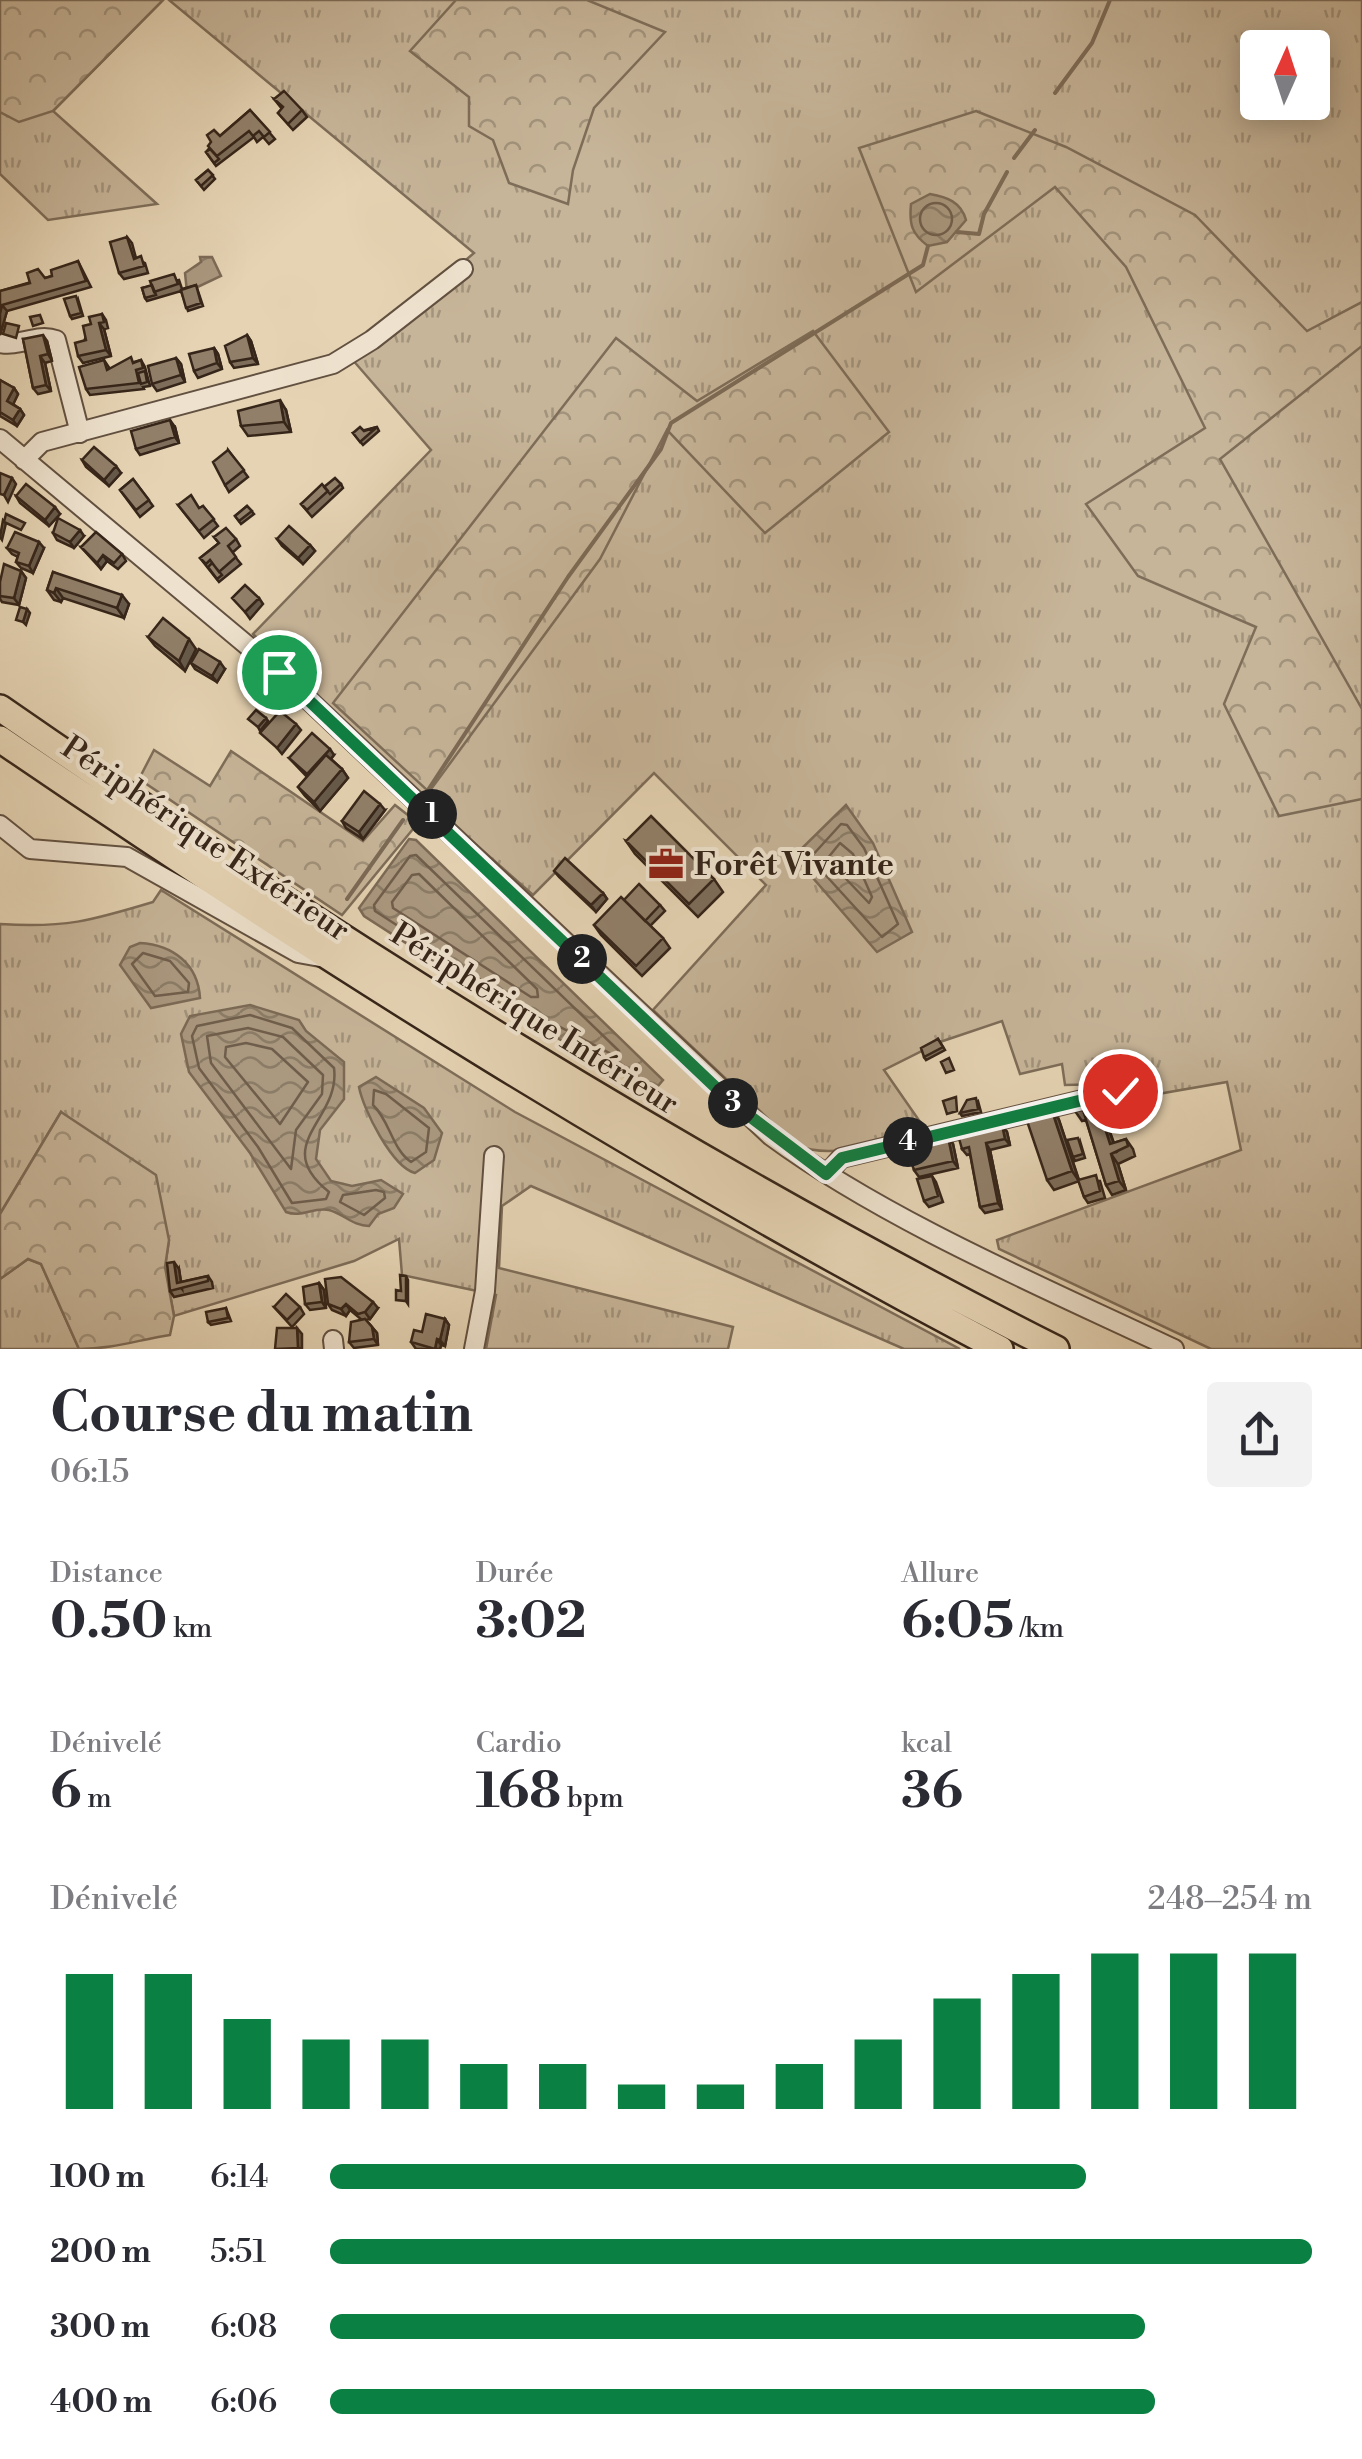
<!DOCTYPE html>
<html lang="fr">
<head>
<meta charset="utf-8">
<style>
	:root { --surface:#fff; --page:#f2f2f3; --text:#2b2b33; --muted:#7c7c81; --accent:#0b8043 }
	body { margin:0; font-family:"Libre Bodoni",serif; background:var(--page); color:var(--text); height:100vh; display:flex; flex-direction:column; font-size:38px; white-space:nowrap }
	* { box-sizing:border-box; margin:0 }
	p { font-size:32px; color:var(--muted) }
	.icon { flex:none; width:55px; height:55px; fill:none; stroke:currentColor; stroke-width:2; stroke-linecap:round; stroke-linejoin:round }
	.map { position:relative; height:1349px; overflow:hidden }
	.panel { display:flex; flex-direction:column; background:var(--surface); flex:1 }
	.panel>* { flex:none }
	.needle { width:65px; rotate:3deg }
	.controls { position:absolute; left:1240px; top:30px; display:grid; gap:20px }
	.controls a { display:grid; place-items:center; width:90px; height:90px; border-radius:10px; background:var(--surface); box-shadow:0 5px 25px #0003; font-size:50px }
	.pin { position:absolute; display:grid; place-items:center; width:85px; height:85px; color:#fff; margin:-42px; border:5px solid #fff; border-radius:50%; box-shadow:0 2px 10px #0007 }
	.km { position:absolute; width:50px; height:50px; margin:-25px; border-radius:50%; background:#222; color:#fff; font-size:28px; line-height:50px; text-align:center }
	.round { display:grid; place-items:center; flex:none; width:105px; height:105px; border-radius:10px; background:var(--page) }
	.headline { display:flex; align-items:center; justify-content:space-between; height:170px; padding:0 50px }
	h1 { font-size:55px; font-weight:700; line-height:75px }
	.metrics { display:grid; grid-template-columns:repeat(3,1fr); gap:15px; height:170px; padding:10px 50px }
	.metrics div { display:grid; align-content:center }
	.metrics b { font-size:50px; font-weight:700 }
	.metrics small { font-size:28px; font-weight:400 }
	.metrics p { font-size:28px }
	.chart { height:280px; padding:20px 50px }
	.chart p { display:flex; justify-content:space-between }
	.chart svg { width:100%; height:180px; margin-top:10px; stroke:var(--accent); stroke-width:6 }
	ul { padding:0 50px; list-style:none; font-size:32px }
	li { display:grid; grid-template-columns:160px 120px 1fr; align-items:center; height:75px }
	li i { height:25px; border-radius:12px; background:var(--accent) }
	.map>svg:first-child { display:block }
</style>
</head>
<body>
<div class="map">
<svg width="1362" height="1349" viewBox="0 0 1362 1349">
	<defs>
		<pattern id="grass-tufts" width="24" height="20" patternUnits="userSpaceOnUse" patternTransform="scale(2.5)"><rect width="24" height="20" fill="#c7b599"/><path d="M3 7l-1-3M5 7V3M7 7l1-3M15 17l-1-3M17 17v-4M19 17l1-3" fill="none" stroke="#a2937c"/></pattern>
		<pattern id="forest-crowns" width="20" height="18" patternUnits="userSpaceOnUse" patternTransform="scale(2.5)"><rect width="20" height="18" fill="#c7b599"/><path d="M2 6a3 3 0 1 1 6 0M12 15a3 3 0 1 1 6 0" fill="none" stroke="#a2937c"/></pattern>
		<pattern id="water-waves" width="16" height="10" patternUnits="userSpaceOnUse" patternTransform="scale(2.5)"><rect width="16" height="10" fill="#aa987f"/><path d="M0 5q4-4 8 0t8 0" fill="none" stroke="#8b7c67"/></pattern>
	</defs>
	<rect width="100%" height="100%" fill="#e5d3b3"/>
	<filter id="stains"><feTurbulence type="fractalNoise" baseFrequency=".002" numOctaves="4"/><feColorMatrix values="0 0 0 0 .2 0 0 0 0 .09 0 0 0 0 .02 0 0 0 .5 -.17"/></filter>
	<radialGradient id="worn" r=".72"><stop offset=".6" stop-color="#630" stop-opacity="0"/><stop offset="1" stop-color="#630" stop-opacity=".3"/></radialGradient>
	<path fill="url(#grass-tufts)" stroke="#7e6d59" stroke-width="2.5" fill-rule="evenodd" d="M0,0h163l-110,111 104,93 -109,16 -48,-46z
		M169,0h1193v1349h-151l-212,-100 -2,-9 244,-90 -14,-68 -115,20 -5,-18 -42,1 -3,-21 -42,10 -18,-53 -62,21 -56,28 41,59c-41,10 -89,33 -129,16l-143,-135 113,-125 -112,-112 -121,122 -112,-99 -168,-162 178,-184 -80,-92 123,-105zM1258,48h54v54h-54z
		M161,890l354,222 445,237h-56l-373,-163 -29,20 -3,62 234,59 -5,22h-242l10,-54 -94,-20 -3,-36 -45,22 -180,55 -9,-49 4,-27 -108,-128 -61,102v-290c66,4 90,-3 153,-22z
		M28,1259l13,5 38,85h-79v-70z"/>
	<path fill="url(#forest-crowns)" stroke="#7e6d59" stroke-width="2.5" d="M0,0h163l-110,111 -34,11 -19,-10z
		M456,0h131l78,32 -71,76 -21,62 -5,34 -59,-21 -16,-43 -24,-14v-29l-59,-46z
		M976,111l90,36 129,68 112,116 55,-29v44l-142,113 142,250v90l-83,17 -55,-112 32,-77 -118,-51 -52,-72 119,-76 -79,-161 -71,-80 -139,105 -57,-144z
		M813,331l76,101 -124,101 -98,-103 -67,129 -171,233 -96,-89 283,-365 81,63z
		M154,750l56,36 21,-35 132,90 32,-36 23,18 -76,92 -203,-136z
		M61,1112l95,63 13,65 -4,27 9,49 -4,19c-32,5 -58,14 -91,14l-38,-85 -13,-5 -28,20v-65z"/>
	<path fill="url(#water-waves)" stroke="#7c6a56" stroke-width="2.5" d="M930,194c17,3 31,8 36,26l-19,22 -19,4c-16,-12 -19,-21 -17,-42z
		M200,257h12l9,19 -34,16 -2,-19 16,-11z
		M846,805l27,38 39,89 -35,20 -83,-96z
		M409,839l7,1 247,240 -11,13 -131,-76 -157,-101 -5,-8z
		M140,943c33,2 58,21 60,55l-49,10 -31,-43 10,-18z
		M250,1005l49,15 7,11 38,31v37l-24,31 -4,29 15,22 21,5 29,-6 22,14 -9,14 -16,6 -9,12c-16,0 -25,-12 -40,-16 -17,-3 -27,8 -43,2l-36,-59 -61,-81 -8,-38 9,-18z
		M376,1077l48,31 18,25 -8,27 -19,13c-23,-6 -52,-64 -56,-86z"/>
	<g fill="none" stroke-linecap="round" stroke-linejoin="round">
		<path stroke="#705e4c" stroke-width="2.5" d="M920 219a16 16 0 1 1 32 0a16 16 0 1 1-32 0Z
			M841,824l6,1 17,23 34,76 -16,13 -72,-79z
			M840,843l13,11 19,43 -3,6 -42,-44z
			M416,855l203,196v7l-93,-49 -151,-98 -1,-6 36,-49z
			M419,874l118,115 1,8h-7l-138,-89 -1,-6 20,-27z
			M143,953l27,8 19,22 -1,9 -33,4 -23,-32z
			M250,1015l42,13 42,40c7,52 -65,76 -5,124l-3,7 -34,4 -34,-56 -59,-79 -7,-32 5,-10z
			M248,1028l35,9 40,38 -1,19 -26,36 -5,39 -80,-106 -4,-27z
			M246,1043l26,6 36,33 -28,42 -55,-67 1,-10z
			M374,1090l12,4 43,34 -3,24 -15,10c-19,-13 -21,-41 -38,-57z
			M376,1190l8,2 1,6 -21,17 -24,-13 3,-7z"/>
		<path stroke="#7c6a56" stroke-width="4" d="M1055,93l37,-50 18,-43
			M1014,158l21,-28
			M957,232l22,2 5,-20 23,-42
			M426,793l142,-216 93,-128 10,-26 252,-158 5,-19
			M347,899l56,-79"/>
		<defs>
			<path id="minor" d="M0,343c20,4 37,-10 56,-3l24,93
				M0,439l279,233 492,464c114,84 274,152 403,213
				M24,460l18,-18 291,-78 39,-24 91,-71
				M0,825l30,24 97,8 171,96 22,4
				M827,1174l14,-16 279,-67
				M333,1340l1,9
				M474,1349l11,-58 9,-135"/>
			<path id="highway" d="M0,708c339,235 688,455 1056,641
				M0,739c323,221 653,428 1000,610"/>
		</defs>
		<use href="#minor" stroke="#625040" stroke-width="22"/>
		<use href="#highway" stroke="#362519" stroke-width="30"/>
		<use href="#minor" stroke="#eee2ce" stroke-width="18"/>
		<use href="#highway" stroke="#e5d3b3" stroke-width="25"/>
	</g>
	<path fill="#7d6d5a" stroke="#362519" stroke-width="2.5" d="M274,99l28,11 5,7 -14,13 -15,-17 4,-4z
		M250,110l25,29 -6,5 -6,-7 -6,5 -3,-5 -38,29 -10,-14 14,-16z
		M208,170l7,9 -11,11 -8,-10z
		M127,237l5,6 4,15 9,5 3,10 -24,6 -5,-6z
		M78,261l13,26 -84,24 -7,24v-44l52,-15z
		M179,280l3,9 14,-4 7,21 -15,5 -7,-20 -34,10 -2,-3 -3,-10z
		M78,299l5,17 -11,3 -2,-3z
		M102,314l4,6 2,8 -4,1 7,27 -28,7 -5,-7 13,-32z
		M247,335l4,6 7,23 -24,4 -4,-6z
		M23,339l24,2 5,20 -7,2 6,28 -13,3 -5,-6z
		M214,348l4,6 4,15 -24,9 -4,-7z
		M176,358l5,6 4,18 -28,9 -5,-7z
		M104,360l6,9 31,-9 4,7 5,19 -7,1 1,2 -54,6 -4,-6z
		M0,380l14,8 4,6 -5,10 7,5 4,6 -7,11 -17,-10z
		M286,410l5,22 -43,4 -7,-10z
		M175,427l4,16 -39,12 -4,-6z
		M377,427l2,4 -16,14 -10,-12z
		M228,450l20,27 -19,15 -4,-7z
		M82,460l39,13 -12,13 -23,-19z
		M133,479l20,27 -13,11 -20,-27z
		M341,484l2,4 -31,29 -11,-13 23,-17z
		M16,496l44,18 -11,12 -29,-23z
		M178,505l22,3 3,-2 15,20 -14,12z
		M247,506l7,8 -13,10 -6,-8z
		M53,533l31,3 -10,12 -17,-8z
		M214,537l22,2 4,7 -8,7 9,11 -22,18 -19,-24 19,-15z
		M277,539l33,6 5,6 -12,13 -21,-18z
		M81,547l41,7 4,7 -8,8 -11,-8 -6,8z
		M7,548h37l-11,25 -12,-5 -5,-6 2,-5 -6,-3z
		M21,571l5,7 -7,27 -17,-3 -2,-3v-17z
		M53,572l76,32 -5,14 -61,-20 -2,4 -7,-2 -7,-10z
		M148,637l48,12 -11,22 -30,-25z
		M191,663l34,6 -8,13 -22,-13z
		M334,755l-3,4 11,10 6,9 -28,33 -15,-15 -7,-9 9,-10 -18,-19z
		M385,810l-22,29 -17,-11 -4,-7z
		M626,841l88,38 9,13 -25,25 -63,-63z
		M554,871l49,22 4,6 -11,13 -37,-35z
		M624,900l36,5 5,6 -15,15 13,12 7,10 -28,28 -41,-41 -7,-10z
		M938,1039l7,11 -19,10 -2,-3z
		M1096,1100l6,10 12,33 12,-4 7,10 2,7 -17,8 8,26 -14,5 -6,-10 -20,-65 -4,1 -7,-10z
		M978,1101l3,11 -19,4 -2,-3z
		M1059,1120l20,60 21,1 5,17 -17,5 -4,-6 -5,-16 -25,9 -7,-10z
		M1007,1132l3,13 -20,5 12,59 -17,4 -5,-6 -10,-53 -3,1 -5,-6z
		M1080,1141l5,17 -10,3 -2,-4z
		M953,1144l5,24 -39,9 -5,-7z
		M932,1176l4,6 7,20 -14,5 -5,-6z
		M179,1269l2,13 27,-6 4,6 1,6 -39,9 -4,-6z
		M319,1283l5,7 2,18 -16,2 -5,-6z
		M328,1304l50,4 -8,11 -4,1 11,13 1,12 -24,3 -5,-6 13,-22 -12,-10 -4,6 -14,-6z
		M274,1307h26l4,7 -12,13z
		M226,1308l5,13 -20,4 -3,-3z
		M445,1319l4,6 -4,21 -4,-1 -1,4h-24l-5,-7 11,-10z"/>
	<path fill="#66594a" stroke="#362519" stroke-width="2.5" d="M2,305l5,6 -7,24v-22z
		M99,323l5,6 7,27 -5,-6z
		M43,335l4,6 5,20 -4,-7z
		M247,335l4,6 7,23 -5,-6z
		M214,348l4,6 4,15 -5,-6z
		M40,356l5,7 6,28 -5,-6z
		M176,358l5,6 4,18 -4,-7z
		M14,388l4,6 -6,13 -5,-6z
		M280,400l6,10 5,22 -7,-10z
		M20,409l4,6 -7,11 -4,-6z
		M170,420l5,7 4,16 -4,-6z
		M116,466l5,7 -12,13 -5,-6z
		M12,478l4,6 -8,18 -4,-7z
		M55,507l5,7 -11,12 -4,-6z
		M3,520l3,3 -4,17 -2,-3z
		M80,530l4,6 -10,12 -4,-6z
		M39,542l5,6 -11,25 -4,-7z
		M310,545l5,6 -12,13 -5,-6z
		M103,555l4,6 -6,8 -4,-6z
		M21,571l5,7 -7,27 -5,-7z
		M56,588l7,10 -2,4 -7,-9z
		M122,595l7,9 -5,14 -7,-10z
		M259,598l4,6 -13,15 -5,-7z
		M27,609l3,4 -4,12 -3,-3z
		M189,639l7,10 -11,22 -6,-10z
		M220,662l5,7 -8,13 -5,-6z
		M264,686l3,3 -9,10 -2,-3z
		M266,718l2,3 -8,10 -2,-4z
		M296,724l5,6 -19,24 -5,-6z
		M330,749l4,6 -23,26 -4,-7z
		M342,769l6,9 -28,33 -6,-9z
		M380,804l5,6 -22,29 -4,-7z
		M603,893l4,6 -11,13 -5,-7z
		M1096,1100l6,10 15,43 -7,-9z
		M1052,1111l7,9 20,61 -7,-10z
		M1002,1125l5,7 3,13 -5,-6z
		M948,1137l5,7 5,24 -5,-7z
		M986,1143l4,7 12,59 -4,-6z
		M1111,1154l7,10 8,26 -7,-9z
		M174,1262l5,7 3,20 -5,-6z
		M406,1276l2,4v24l-2,-3z
		M319,1283l5,7 2,18 -4,-6z
		M373,1302l5,6 -8,11 -5,-7z
		M346,1304l4,6 -4,6 -5,-7z
		M445,1319l4,6 -4,21 -5,-6z
		M372,1327l5,6 1,12 -4,-6z
		M297,1328l5,6v15l-4,-1z
		M437,1339l4,6 -1,4h-5z"/>
	<path fill="#917f69" stroke="#362519" stroke-width="2.5" d="M284,91l18,19 -14,14 -10,-11 5,-6 -9,-8z
		M250,110l20,22 -6,5 -5,-6 -6,5 -4,-5 -32,25 -9,-10 3,-4 -4,-7 7,-5 6,6z
		M210,149l9,10 -5,4 -8,-11z
		M208,170l5,5 -12,11 -5,-6z
		M127,237l7,22 7,-3 3,10 -25,7 -9,-31z
		M78,261l8,20 -84,24 -2,8v-22l30,-8 -3,-10 11,-4 7,9 7,-2 -1,-6z
		M174,274l4,10 -24,8 -4,-11z
		M152,285l4,10 -11,3 -3,-10z
		M196,285l5,18 -15,5 -5,-18z
		M76,296l5,17 -11,3 -6,-17z
		M102,314l2,8 -5,1 7,27 -28,6 -3,-13 11,-3 -3,-14 8,-2 -2,-7z
		M40,315l3,8 -10,3 -3,-9z
		M6,323l13,3 -3,12 -13,-4z
		M43,335l5,19 -8,2 6,29 -13,3 -10,-49z
		M247,335l6,23 -23,4 -5,-16z
		M214,348l3,15 -23,8 -5,-17z
		M131,357l2,6 8,-3 2,8 -7,2 3,13 -53,6 -7,-22 25,-7 3,10z
		M176,358l5,17 -29,9 -4,-18z
		M145,371l2,11 -6,2 -3,-11z
		M0,380l14,8 -7,13 13,8 -7,11 -13,-8z
		M280,400l4,22 -43,4 -3,-15z
		M170,420l5,17 -39,12 -5,-18z
		M360,427l4,4 13,-4 -17,15 -7,-9z
		M94,447l22,19 -12,14 -22,-20z
		M228,450l16,20 -19,15 -12,-23z
		M0,473l12,5 -8,17 -4,-1z
		M335,478l6,6 -11,10 -6,-7z
		M133,479l16,21 -13,10 -16,-20z
		M26,484l29,23 -10,13 -29,-24z
		M322,484l6,7 -21,19 -6,-6z
		M191,495l8,13 4,-2 11,13 -15,12 -21,-26z
		M247,506l5,5 -13,10 -4,-5z
		M6,514l19,9 -4,7 -17,-8z
		M58,518l22,12 -10,12 -17,-9z
		M289,526l21,19 -12,13 -21,-19z
		M226,528l10,11 -8,7 8,11 -17,15 -9,-12 -4,4 -6,-6 19,-15 -5,-6z
		M15,532l24,10 -10,24 -13,-4 3,-9 -12,-5z
		M96,532l26,22 -8,9 -11,-8 -6,8 -16,-16z
		M212,563l10,12 -5,4 -9,-12z
		M4,564l17,7 -7,27 -14,-2v-14z
		M53,572l69,23 -5,13 -61,-20 -2,5 -7,-3z
		M245,585l14,13 -14,14 -13,-14z
		M20,607l7,2 -4,13 -7,-2z
		M163,618l26,21 -10,22 -31,-24z
		M199,649l21,13 -8,14 -21,-13z
		M252,675l12,11 -8,10 -12,-11z
		M256,710l10,8 -8,9 -10,-8z
		M280,711l16,13 -19,24 -17,-15z
		M312,733l18,16 -23,25 -18,-16z
		M326,755l16,14 -28,33 -16,-15z
		M364,791l16,13 -21,28 -17,-11z
		M651,816l63,63 -25,25 -63,-63z
		M565,858l38,35 -12,12 -37,-34z
		M639,884l21,21 -15,16 -21,-21z
		M621,897l42,41 -27,28 -42,-41z
		M938,1039l5,8 -19,10 -3,-9z
		M949,1058l5,12 -8,3 -5,-11z
		M956,1097l1,14 -10,3 -4,-13z
		M976,1098l2,11 -18,4 7,-13z
		M1096,1100l14,44 16,-5 2,7 -17,8 8,27 -13,4 -23,-75 -8,1 -2,-6z
		M1052,1111l20,60 -25,9 -21,-62z
		M1002,1125l3,14 -19,4 12,60 -18,4 -11,-60 -7,2 -4,-14z
		M948,1137l5,24 -39,9 -8,-23z
		M1078,1138l5,16 -10,3 -6,-17z
		M1096,1175l4,16 -16,6 -6,-17z
		M932,1176l6,20 -14,5 -7,-22z
		M174,1262l3,21 31,-7v5l-38,10 -3,-28z
		M400,1275l6,1v25l-10,-1v-10l5,1z
		M341,1277l32,25 -8,10 -7,2 -12,-10 -5,5 -13,-5 -3,-25z
		M319,1283l3,19 -17,2 -2,-17z
		M286,1294l14,13 -13,13 -13,-13z
		M226,1308l2,10 -20,4 -2,-10z
		M426,1314l19,5 -5,21 -3,-1 -2,10 -24,-7 3,-12 8,2z
		M365,1319l7,8 2,12 -25,3 2,-20z
		M277,1328h20l1,20 -23,1z"/>
	<g fill="none" stroke-linecap="round" stroke-linejoin="round">
		<defs>
			<path id="route" d="M279,672l452,430 95,72 16,-16 278,-67"/>
		</defs>
		<use href="#route" stroke="#fff" stroke-width="20"/>
		<use href="#route" stroke="#0b8043" stroke-width="12"/>
	</g>
	<defs>
		<symbol id="office-bare" viewBox="-9 -9 18 18"><path d="M-6-3h4V-5.5h4V-3h4V5H-6ZM-1-4.5V-3h2v-1.5ZM-6 0V1H6V0Z" fill="#8f2418" stroke="#eee2ce" stroke-width="2.5" paint-order="stroke"/></symbol>
	</defs>
	<g fill-rule="evenodd">
		<use href="#office-bare" x="641" y="839" width="50" height="50"/>
	</g>
	<g text-anchor="middle" stroke-width="8" stroke-linejoin="round" paint-order="stroke">
		<g font-size="32" fill="#362519" stroke="#eee2ce">
			<text transform="translate(206 838) rotate(34)" y="11">Périphérique Extérieur</text>
			<text transform="translate(535 1018) rotate(32)" y="11">Périphérique Intérieur</text>
		</g>
		<g font-size="32" font-weight="bold" fill="#362519" stroke="#eee2ce" text-anchor="start">
			<text x="694" y="875">Forêt Vivante</text>
		</g>
	</g>
	<rect width="100%" height="100%" filter="url(#stains)"/>
	<rect width="100%" height="100%" fill="url(#worn)"/>
</svg>
<div class="controls">
<a><svg class="needle" viewBox="-14 -14 28 28"><path d="M0-13l5 13h-10z" fill="#e53935"/><path d="M0 13l5-13h-10z" fill="#7c7c81"/></svg></a>
</div>
<div class="pin" style="left:279px;top:672px;background:#1e9e55"><svg class="icon" aria-label="arrive" viewBox="0 0 24 24"><path d="M6 21V4h12l-3 4 3 4H6"/></svg></div>
<div class="pin" style="left:1120px;top:1091px;background:#d93025"><svg class="icon" aria-label="check" viewBox="0 0 24 24"><path d="M5 12l5 5 9-10"/></svg></div>
<b class="km" style="left:432px;top:814px">1</b>
<b class="km" style="left:582px;top:959px">2</b>
<b class="km" style="left:733px;top:1103px">3</b>
<b class="km" style="left:908px;top:1142px">4</b>
</div>
<section class="panel">
<div class="headline"><div><h1>Course du matin</h1><p>06:15</p></div><a class="round"><svg class="icon" aria-label="share" viewBox="0 0 24 24"><path d="M12 15V3M7 8l5-5 5 5M5 13v7h14v-7"/></svg></a></div>
<div class="metrics">
<div><p>Distance</p><b>0.50<small> km</small></b></div>
<div><p>Durée</p><b>3:02</b></div>
<div><p>Allure</p><b>6:05<small> /km</small></b></div>
</div>
<div class="metrics">
<div><p>Dénivelé</p><b>6<small> m</small></b></div>
<div><p>Cardio</p><b>168<small> bpm</small></b></div>
<div><p>kcal</p><b>36</b></div>
</div>
<div class="chart"><p><span>Dénivelé</span>248–254 m</p>
<svg viewBox="0 0 160 44" preserveAspectRatio="none"><path d="M5 44V11M15 44V11M25 44V22M35 44V27M45 44V27M55 44V33M65 44V33M75 44V38M85 44V38M95 44V33M105 44V27M115 44V17M125 44V11M135 44V6M145 44V6M155 44V6"/></svg>
</div>
<ul>
<li><b>100 m</b>6:14<i style="width:77%"></i></li>
<li><b>200 m</b>5:51<i style="width:100%"></i></li>
<li><b>300 m</b>6:08<i style="width:83%"></i></li>
<li><b>400 m</b>6:06<i style="width:84%"></i></li>
</ul>
</section>
</body>
</html>
